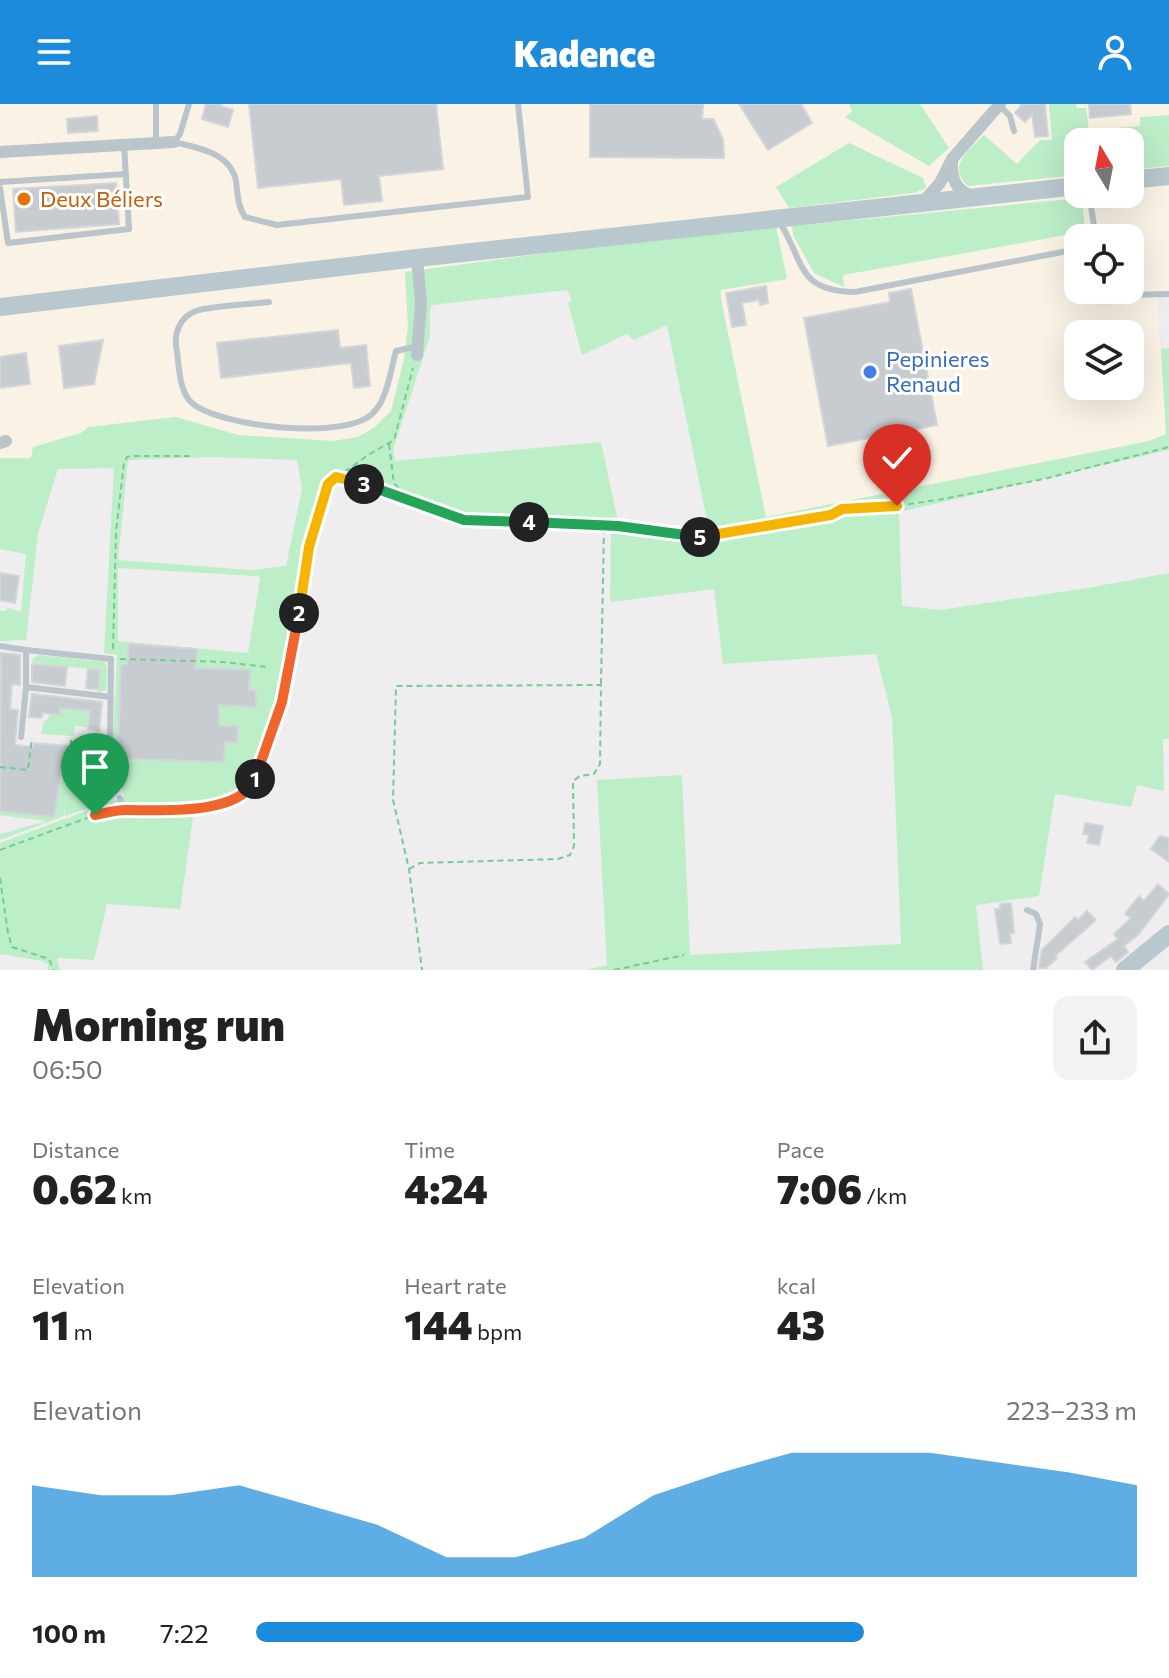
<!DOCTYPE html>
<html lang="en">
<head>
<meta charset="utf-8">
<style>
	:root { --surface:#fff; --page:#f2f2f2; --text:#222; --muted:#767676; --accent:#1c8bdb }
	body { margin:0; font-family:Commissioner,sans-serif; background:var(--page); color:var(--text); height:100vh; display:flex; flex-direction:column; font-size:30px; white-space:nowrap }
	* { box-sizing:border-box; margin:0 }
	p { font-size:26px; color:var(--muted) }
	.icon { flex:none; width:44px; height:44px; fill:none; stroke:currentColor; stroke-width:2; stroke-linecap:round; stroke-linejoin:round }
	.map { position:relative; height:866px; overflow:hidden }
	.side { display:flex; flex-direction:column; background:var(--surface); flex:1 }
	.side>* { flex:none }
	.needle { width:52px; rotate:350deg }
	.tools { position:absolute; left:1064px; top:24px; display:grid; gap:16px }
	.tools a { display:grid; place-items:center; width:80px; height:80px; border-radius:16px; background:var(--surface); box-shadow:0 8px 32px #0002; font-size:40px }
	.pin { position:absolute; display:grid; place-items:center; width:68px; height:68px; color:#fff; margin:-82px -34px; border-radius:50% 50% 50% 0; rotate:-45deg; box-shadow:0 0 8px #0007 }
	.pin .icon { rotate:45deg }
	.km { position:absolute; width:40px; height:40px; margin:-20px; border-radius:50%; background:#222; color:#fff; font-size:22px; line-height:40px; text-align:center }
	.round { display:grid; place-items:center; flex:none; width:84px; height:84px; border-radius:16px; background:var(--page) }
	.headline { display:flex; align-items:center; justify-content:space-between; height:136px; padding:0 32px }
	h1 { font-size:44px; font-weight:800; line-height:60px }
	.figures { display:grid; grid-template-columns:repeat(3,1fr); gap:12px; height:136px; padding:8px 32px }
	.figures div { display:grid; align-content:center }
	.figures b { font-size:40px; font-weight:800 }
	.figures small { font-size:22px; font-weight:400 }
	.figures p { font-size:22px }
	.chart { height:224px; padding:16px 32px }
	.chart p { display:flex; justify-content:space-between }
	.chart svg { width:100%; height:144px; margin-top:8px; fill:var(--accent); opacity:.7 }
	ul { padding:0 32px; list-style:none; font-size:26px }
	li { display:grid; grid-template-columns:128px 96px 1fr; align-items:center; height:60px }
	li i { height:20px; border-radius:10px; background:var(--accent) }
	header { display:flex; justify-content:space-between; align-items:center; height:104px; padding:0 32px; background:var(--accent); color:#fff; font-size:36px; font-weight:800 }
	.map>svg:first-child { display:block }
</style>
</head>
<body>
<header><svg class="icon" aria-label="menu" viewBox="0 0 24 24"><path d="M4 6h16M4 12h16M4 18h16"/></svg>Kadence<svg class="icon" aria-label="person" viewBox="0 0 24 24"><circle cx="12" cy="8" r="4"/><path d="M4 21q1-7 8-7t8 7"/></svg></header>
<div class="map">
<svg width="1169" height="866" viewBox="0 0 1169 866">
	<rect width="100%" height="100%" fill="#f0edee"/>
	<path fill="#fbf2e6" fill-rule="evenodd" d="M0,0h1169v190l-12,2 9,138 -17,7 -384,76 -44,-218v-9l66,-11 -187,-33 -195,26 3,54 -4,33 -13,52 -16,16 -17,10 -25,4 -95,-6 -62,-18 -95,16 -48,14 -2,11h-31zM1078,38h52v52h-52zM1078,134h52v52h-52zM1078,230h52v52h-52z"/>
	<path fill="#bceec8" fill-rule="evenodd" d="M849,0h71l29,44 -20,18 -84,-49 7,-6z
		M1049,0h27l1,4h9l3,22 51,-4v-9l29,-2v51l-39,4v-28h-52v33l-110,11c-22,-19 1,-36 16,-51l33,29 23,-24h12z
		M849,39l74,35 3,10 -12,5 -125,15 -13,-21z
		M1082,94l3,32 -2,8h-5v4l-10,3 -2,-10 -223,40 1,12 -30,-14 -21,-38 -1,-9z
		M776,122l11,53 -66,11v9l45,218 383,-76 17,-7 -5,-85 8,-1v102l-270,62 3,94 38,4 147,-22 82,-15v166h-6l1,52 -27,-6 -6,22 -76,-13 -16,102 -63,9 7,65h-396l20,-5 -10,-185 85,-5 8,180 211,-11 -9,-227 -16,-63 -153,10 -9,-75 -104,13 1,-71 -146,-8 -20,-4 -103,-35c-34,15 -40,167 -51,206 -8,25 -18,51 -28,75v14l-8,18c-20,11 -41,11 -62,20l-13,92 -73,-5 -13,56 -37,-2 3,12h-12v-6l-5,-3 -43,-7v-111l124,-46 -11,-56 4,-86 -13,-2 10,-185 -56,1 -20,64 -12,107 -26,1v-30h5l3,-3 13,4 5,-58 -26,-5v-91h31l2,-11 48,-14 7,-6 88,-10 62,18 95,6 25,-4 17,-10 16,-16 13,-52 4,-33 -3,-54 195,-26zM567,186l5,11 -4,2 14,52 45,-21 7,6 33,-15 42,205 -23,2 -68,-11 -17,-79 -206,19 -2,-11 37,-114v-26l2,-5zM213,353l84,3 5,29 -16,77 -35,4 -133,-10 10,-100zM118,464l140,8 2,3 -12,74 -130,-12z
		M39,551l66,7 2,6 -1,22 -8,3 2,-23 -68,-7 1,-5z
		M61,604l28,3 -2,16 -12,-1 -1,10 -33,-2 2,-10 8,-10 9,1z
		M85,657h4l3,46 -27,9v-8l-1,8 -64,24v-6l47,-13 -47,-6v-4l54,6 8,-40 -62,-6v-6l26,3 1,-4 39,4 1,6h10l6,-3z"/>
	<path fill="#c7ccd0" stroke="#d2d5d9" stroke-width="2" d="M206,0h15l-1,2 13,4 -5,17 -26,-8z
		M249,0h187l7,65 -64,7 3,25 -38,4 -3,-26 -83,9z
		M590,0h113l-1,15h11l10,20 1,19 -134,-1z
		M739,0h62l11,19 -44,27z
		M1022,0h23l3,32 -13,1 -3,-23 -7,8 -10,-9z
		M1089,0h41l1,10 -41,4z
		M97,12l1,15 -30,2 -1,-14z
		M116,79l3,41 -103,8 -3,-43z
		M766,182l2,17 -8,2 -1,-5 -17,3 4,22 -14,2 -6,-34z
		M911,185l26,136 -109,21 -24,-128 86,-16 -1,-9z
		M338,226l2,18 26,-3 4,41 -16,2 -3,-25 -130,15 -4,-35z
		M103,236l-9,44 -30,4 -5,-42z
		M26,249l4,31 -30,4v-31z
		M0,469l19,3 -4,27 -15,-3z
		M129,540l68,5 -2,19 55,2 -1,20h7v17l-37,-2v21h19l-1,17 -12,-1 -1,20 -118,-4v4l-38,-2v4l-5,-5 -9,58 -54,-6 1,-158 19,2v30l-8,-1 -2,25 8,1 -3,35 19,2v-4l34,3v4l22,2v-4l28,2 3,-85h6z
		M32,560l35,3 -2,19 -33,-4z
		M88,565l12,2 -2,18 -12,-1z
		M32,590l70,8 -3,29 -11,-2 2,-18 -30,-3v7l-17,-2 -2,5 -12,-1z
		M1085,719l18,3 -4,19 -12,-2 2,-8 -6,-1z
		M1160,732l9,2v24l-18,-13z
		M1158,780l11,10 -31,41 -14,11 4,6 -12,10 -5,-6 -19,14 -7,-8 33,-23 -4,-5 17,-16 -6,-4 14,-18 5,5z
		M1011,799l3,30h-4l1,10 -11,1 -5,-35h5v-5z
		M1087,807l9,9 -41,36 2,2 -11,10h-7l3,-18 33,-33 3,3z"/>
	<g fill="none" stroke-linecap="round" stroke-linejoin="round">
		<path stroke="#75cb94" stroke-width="2" stroke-dasharray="6 4" stroke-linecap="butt" d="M389,340l5,39 19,21 51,16 154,6 72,11h19l122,-22 11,-6 55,-3 46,-7 105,-21 121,-31
			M338,373l66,20
			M113,545l3,-117 8,-69 3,-6 5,-1h60
			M120,555l103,3 44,5
			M601,580l3,-157
			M71,636l-1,29 6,4 2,-3
			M0,663l28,3 4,-32
			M131,707l43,-1 40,-6 21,-5 15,-10 32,-87 11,-43 16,-112 19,-63 40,-29 26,-15 19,-72
			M0,746l95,-35 22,-4
			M409,765l11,-6 138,-4 12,-4 4,-9 -1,-65 7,-5 14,-2 6,-10 1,-79 -205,1 -3,114 16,69 13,101
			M0,774l8,55 4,14 37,12 5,11
			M614,866l70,-15"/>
		<path stroke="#b9c4cb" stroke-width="6" d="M189,0l-9,30 -6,8c24,6 56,10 62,39 2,13 1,24 9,36l32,8 251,-28 -10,-93
			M999,1l11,11 4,15
			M156,39v-39
			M0,78l126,-8
			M0,84l8,55 121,-14 -5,-85
			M1089,90l7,44
			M779,117c26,41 17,70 76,71l223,-43
			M1105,186l20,5 44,-1
			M269,198c-17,2 -59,4 -73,9 -17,6 -23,24 -19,40 2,15 2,41 15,52 28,24 154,38 181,10 14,-13 18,-44 23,-62l22,-5
			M0,542l26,4v37l85,10
			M26,546l85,9 -1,84
			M21,633l5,-50
			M120,694l4,12
			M1027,806l9,4 4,10 -7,46"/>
		<path stroke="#b9c4cb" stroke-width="12" d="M0,48l174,-10
			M952,55l48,-55
			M923,98l17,-19 12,-24c-1,19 2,30 21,38
			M417,251l4,-52 -4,-45
			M0,339l6,-2"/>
		<path stroke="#b9c7cf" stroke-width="18" d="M1130,76l39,-4
			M0,203l417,-49 661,-72
			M1125,866l44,-36"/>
	</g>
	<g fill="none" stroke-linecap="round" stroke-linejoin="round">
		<defs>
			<path id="split-1" d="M95,711c10,-2 21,-5 31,-5 34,0 114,6 129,-31"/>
			<path id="split-2" d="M255,675l27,-77 17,-89"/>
			<path id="split-3" d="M299,509l10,-66 19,-63 8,-7 28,7"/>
			<path id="split-4" d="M364,380l100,36 65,2"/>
			<path id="split-5" d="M529,418l89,4 82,11"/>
			<path id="split-6" d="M700,433l131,-22 11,-6 55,-3"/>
		</defs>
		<use href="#split-1" stroke="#fff" stroke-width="16"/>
		<use href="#split-2" stroke="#fff" stroke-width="16"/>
		<use href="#split-3" stroke="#fff" stroke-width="16"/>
		<use href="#split-4" stroke="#fff" stroke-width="16"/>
		<use href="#split-5" stroke="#fff" stroke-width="16"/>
		<use href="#split-6" stroke="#fff" stroke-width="16"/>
		<use href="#split-1" stroke="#f0652b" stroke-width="10"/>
		<use href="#split-2" stroke="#f0652b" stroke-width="10"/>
		<use href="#split-3" stroke="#f5b400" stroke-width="10"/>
		<use href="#split-4" stroke="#22a559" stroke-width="10"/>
		<use href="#split-5" stroke="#22a559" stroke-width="10"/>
		<use href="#split-6" stroke="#f5b400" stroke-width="10"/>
	</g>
	<circle fill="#e8710a" stroke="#fff" stroke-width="3" cx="24" cy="95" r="8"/>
	<circle fill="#3f7fe0" stroke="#fff" stroke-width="3" cx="870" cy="268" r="8"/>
	<g text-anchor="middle" stroke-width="6" stroke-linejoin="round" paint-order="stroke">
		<g font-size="22" fill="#c56008" stroke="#fff" text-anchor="start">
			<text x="40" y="103">Deux Béliers</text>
		</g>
		<g font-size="22" fill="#366cbe" stroke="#fff" text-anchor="start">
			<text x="886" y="263">Pepinieres<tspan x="886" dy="25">Renaud</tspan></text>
		</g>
	</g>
</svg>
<div class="tools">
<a><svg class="needle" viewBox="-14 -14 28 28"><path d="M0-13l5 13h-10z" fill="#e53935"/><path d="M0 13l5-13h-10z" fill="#767676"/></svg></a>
<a><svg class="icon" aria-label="locate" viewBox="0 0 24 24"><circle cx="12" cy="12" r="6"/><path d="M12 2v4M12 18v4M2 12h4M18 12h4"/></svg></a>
<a><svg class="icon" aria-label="layers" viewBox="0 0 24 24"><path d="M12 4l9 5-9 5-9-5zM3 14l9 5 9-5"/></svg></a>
</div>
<div class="pin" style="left:95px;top:711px;background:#1e9e55"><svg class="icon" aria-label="arrive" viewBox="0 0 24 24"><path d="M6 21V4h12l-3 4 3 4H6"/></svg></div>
<div class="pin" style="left:897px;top:402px;background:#d93025"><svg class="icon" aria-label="check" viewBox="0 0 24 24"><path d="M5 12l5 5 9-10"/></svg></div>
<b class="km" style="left:255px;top:675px">1</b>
<b class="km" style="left:299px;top:509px">2</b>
<b class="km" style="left:364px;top:380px">3</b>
<b class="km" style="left:529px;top:418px">4</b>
<b class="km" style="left:700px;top:433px">5</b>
</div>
<section class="side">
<div class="headline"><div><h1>Morning run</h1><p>06:50</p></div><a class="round"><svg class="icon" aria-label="share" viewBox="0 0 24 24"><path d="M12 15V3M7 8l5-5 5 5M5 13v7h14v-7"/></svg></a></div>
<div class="figures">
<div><p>Distance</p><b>0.62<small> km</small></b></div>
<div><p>Time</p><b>4:24</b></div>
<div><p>Pace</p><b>7:06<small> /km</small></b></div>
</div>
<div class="figures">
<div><p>Elevation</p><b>11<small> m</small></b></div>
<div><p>Heart rate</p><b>144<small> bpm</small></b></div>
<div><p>kcal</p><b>43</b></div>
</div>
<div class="chart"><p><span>Elevation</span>223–233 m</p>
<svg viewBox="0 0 160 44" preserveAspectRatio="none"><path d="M0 44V16L10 19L20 19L30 16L40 22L50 28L60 38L70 38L80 32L90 19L100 12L110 6L120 6L130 6L140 9L150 12L160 16V44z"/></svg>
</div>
<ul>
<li><b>100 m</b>7:22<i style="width:69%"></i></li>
</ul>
</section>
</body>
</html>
